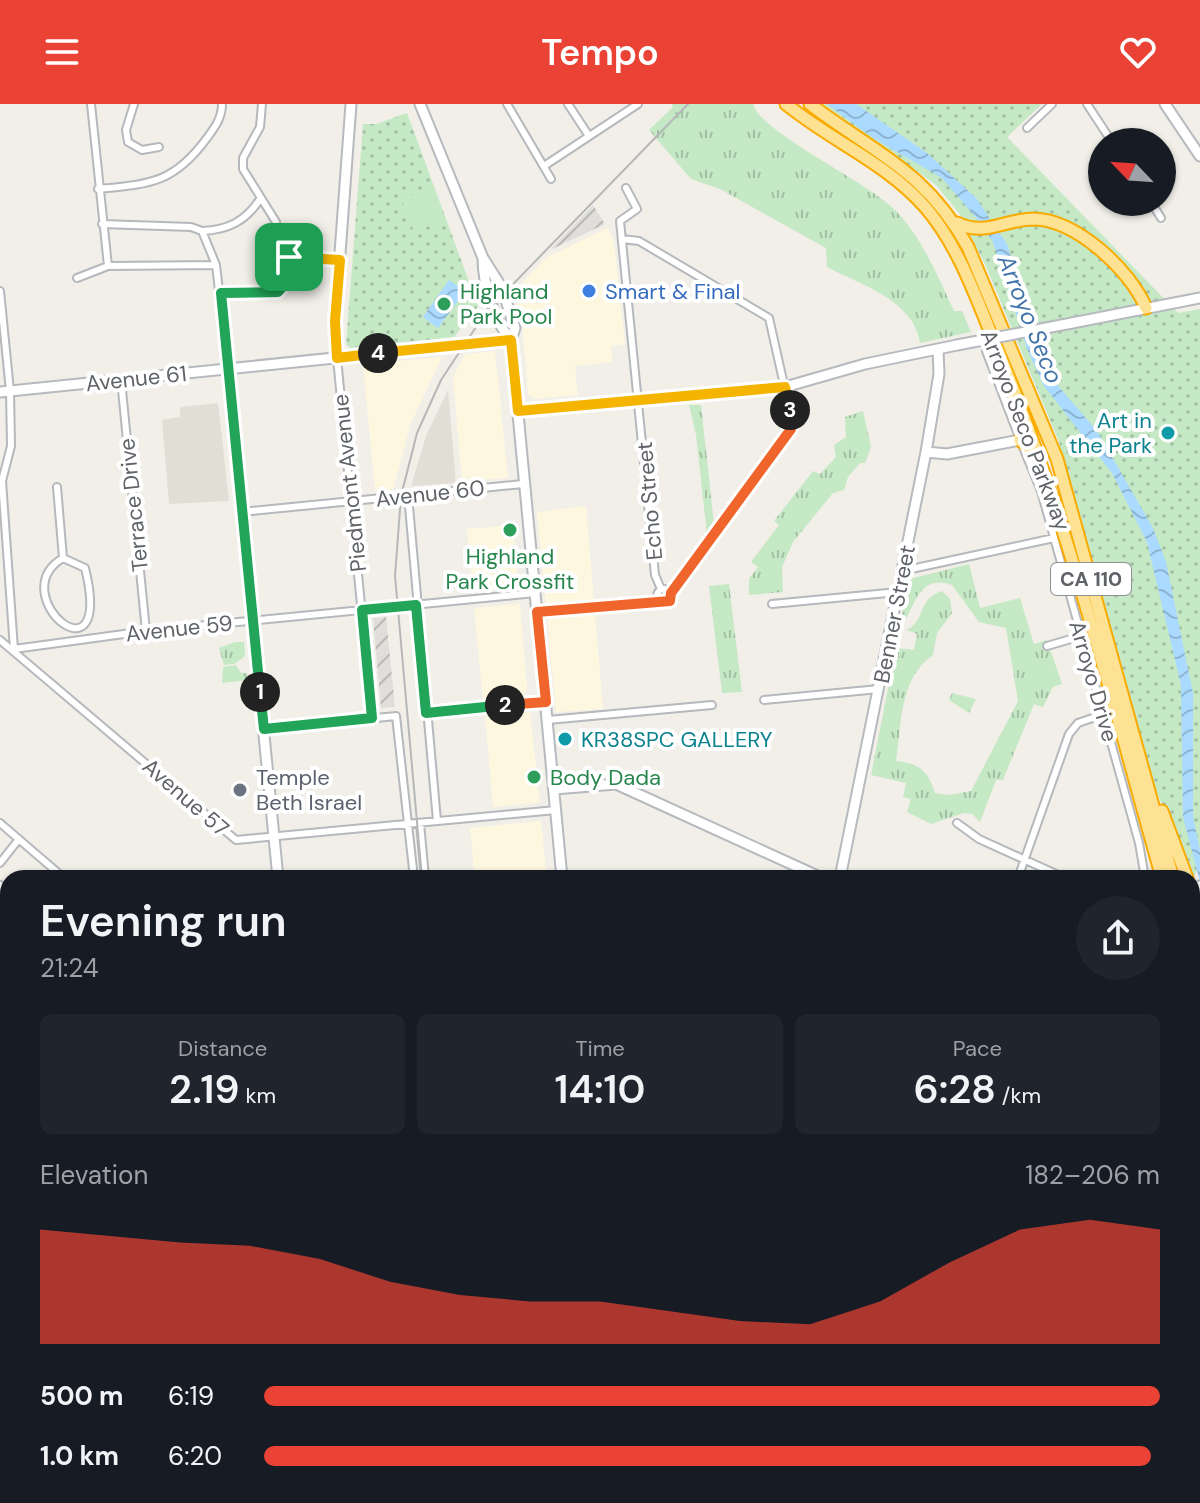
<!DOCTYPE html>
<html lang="en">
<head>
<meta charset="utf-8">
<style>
	:root { --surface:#171b24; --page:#20242c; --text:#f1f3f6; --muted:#9ea1a6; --accent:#ea4335 }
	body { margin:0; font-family:"DM Sans",sans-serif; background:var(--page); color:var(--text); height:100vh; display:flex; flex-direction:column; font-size:30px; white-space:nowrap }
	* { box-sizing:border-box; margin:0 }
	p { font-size:26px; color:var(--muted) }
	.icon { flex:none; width:44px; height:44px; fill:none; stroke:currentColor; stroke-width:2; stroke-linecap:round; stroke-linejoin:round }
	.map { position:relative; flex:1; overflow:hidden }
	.side { position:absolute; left:0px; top:766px; width:1200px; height:634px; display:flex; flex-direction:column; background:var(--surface); border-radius:24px 24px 0 0; box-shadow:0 2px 6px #0004 }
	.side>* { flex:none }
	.needle { width:52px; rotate:295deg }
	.tools { position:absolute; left:1088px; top:24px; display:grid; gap:16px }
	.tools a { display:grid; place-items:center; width:88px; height:88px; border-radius:50%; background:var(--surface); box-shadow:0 2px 6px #0004; font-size:40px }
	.pin { position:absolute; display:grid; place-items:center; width:68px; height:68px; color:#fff; margin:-34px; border-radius:16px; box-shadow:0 4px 12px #0006 }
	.km { position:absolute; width:40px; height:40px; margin:-20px; border-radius:50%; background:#222; color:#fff; font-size:22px; line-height:40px; text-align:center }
	.round { display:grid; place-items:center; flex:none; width:84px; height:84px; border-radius:42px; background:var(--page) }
	.head { display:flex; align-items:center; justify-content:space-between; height:136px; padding:0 40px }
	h1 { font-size:44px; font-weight:600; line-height:60px }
	.metrics { display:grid; grid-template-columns:repeat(3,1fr); gap:12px; height:136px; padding:8px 40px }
	.metrics div { display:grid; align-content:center; border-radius:12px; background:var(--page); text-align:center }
	.metrics b { font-size:40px; font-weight:600 }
	.metrics small { font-size:22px; font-weight:400 }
	.metrics p { font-size:22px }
	.chart { height:224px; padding:16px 40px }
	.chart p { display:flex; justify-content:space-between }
	.chart svg { width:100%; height:144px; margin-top:8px; fill:var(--accent); opacity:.7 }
	ul { padding:0 40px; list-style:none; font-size:26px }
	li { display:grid; grid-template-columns:128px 96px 1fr; align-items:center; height:60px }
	li i { height:20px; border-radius:10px; background:var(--accent) }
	header { display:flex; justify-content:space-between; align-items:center; height:104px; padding:0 40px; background:var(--accent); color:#fff; font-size:36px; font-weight:600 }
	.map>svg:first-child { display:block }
</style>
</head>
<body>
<header><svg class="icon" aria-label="menu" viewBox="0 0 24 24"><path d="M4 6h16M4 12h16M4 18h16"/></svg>Tempo<svg class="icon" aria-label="heart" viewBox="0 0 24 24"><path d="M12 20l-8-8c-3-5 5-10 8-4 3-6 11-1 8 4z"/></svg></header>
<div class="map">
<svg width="1200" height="1399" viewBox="0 0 1200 1399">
	<defs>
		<pattern id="industrial-furrows" width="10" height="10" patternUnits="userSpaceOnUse" patternTransform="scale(2)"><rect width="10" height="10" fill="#e0deda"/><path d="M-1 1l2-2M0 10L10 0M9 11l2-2" fill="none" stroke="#b9b8b5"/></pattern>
		<pattern id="grass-tufts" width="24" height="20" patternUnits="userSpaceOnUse" patternTransform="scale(2)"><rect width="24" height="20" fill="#c5e8c5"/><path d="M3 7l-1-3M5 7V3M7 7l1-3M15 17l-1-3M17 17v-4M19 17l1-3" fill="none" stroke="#a3c0a4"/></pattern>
		<pattern id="park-dots" width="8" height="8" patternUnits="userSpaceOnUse" patternTransform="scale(2)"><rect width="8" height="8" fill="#c5e8c5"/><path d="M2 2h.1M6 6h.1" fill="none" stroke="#a3c0a4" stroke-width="1.8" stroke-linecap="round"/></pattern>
		<pattern id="water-waves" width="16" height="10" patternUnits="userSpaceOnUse" patternTransform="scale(2)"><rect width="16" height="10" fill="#aadaff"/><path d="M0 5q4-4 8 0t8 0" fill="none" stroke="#8eb4d2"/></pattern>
	</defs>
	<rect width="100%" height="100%" fill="#f1efe8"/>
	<path fill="#fef7e0" d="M608,124l6,14 11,102 -14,2 1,16 -37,4 3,32 -4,-3 -40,4 -6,-5 -6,-73 -10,-27 33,-36z
		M495,247l13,127 -46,3 -9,-104 12,-23z
		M442,253l-31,66 -18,66 -18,2 -12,-127z
		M586,402l17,203 -47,3 -19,-200z
		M513,421l5,62 -45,3 -6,-61z
		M520,500l7,85 -4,6 -40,4 -9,-91z
		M530,608l10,90 -47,5 -8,-91z
		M541,717l6,57h-72l-5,-50z
		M346,1392h36l1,7h-36z
		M563,1392h45l1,7h-45z"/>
	<path fill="url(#industrial-furrows)" d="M593,101l12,19 -55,26 24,-25z
		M386,513l9,90 -14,1 -8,-90z"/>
	<path fill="#e1ded6" d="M448,286l8,93 -45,3 15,-50z
		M218,299l11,98 -60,3 -7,-84 18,-3v-10z"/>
	<path fill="url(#grass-tufts)" d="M672,0h81c7,28 116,79 142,106 28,29 42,65 59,101h8l9,21 -51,11c-6,-43 -59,-58 -93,-76l-1,-19 -106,-59 -29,-10 -42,-49 24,-23z
		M689,301h12l13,119 -7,11 -11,-100z
		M863,307l8,36 -6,16h-5l-12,14 -4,13 -11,3 -40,49 -11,25 1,25 -34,3v-16l9,-12 -7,-5 28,-37 -5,-4 39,-50 7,3 16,-17 -2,-12 12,-8 -1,-20z
		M969,460l11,44 40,-10 14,46 13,-4 15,44 -9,3 -10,20 -9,-3 -31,76h-7l-16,42 -8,-8 -8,-1 -33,11 -24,-12 4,-13 -8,-2 3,-14 -35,-8 25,-127 18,2 3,-16 -10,-4c20,-11 9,-30 35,-39l8,8 2,14 -15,20 -4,22c-34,24 -31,67 -37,106 23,3 32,9 39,32l14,2 22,-4 47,-90 -12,-73 -27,-6 -27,-37c-28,-10 -35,12 -45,32l-6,1 9,-39z
		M729,480l13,108 -20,1 -13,-107z
		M235,538h9l1,14 -11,8 -10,1 -5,-17z
		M236,561l5,8h6l1,7 -26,3 1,-16z
		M952,589l24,6 -7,14 -20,-13z"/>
	<path fill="url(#park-dots)" d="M823,0h219l-35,33 171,176 22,-4v556l-6,11 -4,-2 -10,-35h-3l-26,-60 -92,-337 -74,-178 -26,-51 -23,-28z
		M407,9l71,193 -24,31 -104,11 -4,-4 17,-220h13z
		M1200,1111v177l-8,-7v-155z"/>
	<path fill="#c5e8c5" d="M433,82l12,34 -31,12 -13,-33z"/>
	<path fill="url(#water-waves)" d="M827,0h29l71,49 49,45 31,46 36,116 11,21 43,50 56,97 13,34 27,131v124l7,33v32l-17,-65 -2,-132 -34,-143 -35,-69 -68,-87 -17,-37 -34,-107 -15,-22 -36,-42 -69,-40z
		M449,176l16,11 -27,37 -15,-11z
		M1200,1115v36l-8,16v-35z"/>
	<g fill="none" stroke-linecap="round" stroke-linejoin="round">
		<defs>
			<path id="street" d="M91,0l17,162
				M134,0l-8,26 2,12 14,8 17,-3
				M507,0l44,75
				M568,0l21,32
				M1087,0l25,38
				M1027,24l25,-24
				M544,62l94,-62
				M626,84l11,21 -17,12 35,354 6,14
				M98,85c53,-5 76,-6 109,-51 8,-11 15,-20 15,-34
				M1151,98l10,16
				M102,120l89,3 11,4 14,34 12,103
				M202,127c26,-1 44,-10 58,-32
				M622,135l17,2 130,77 24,107 -122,168
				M289,153l51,3
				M77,174l31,-12 108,-1
				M0,187l10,100 1,55 -9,35 12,168 132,-18 389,-38
				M221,189l57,-1 8,-9 3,-26 -9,-10 -4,-25 -33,-53v-11l17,-31 2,-23
				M986,247l33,86
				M337,254l35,360
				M121,276l25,251
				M1023,343l18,44 98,352 6,35
				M57,383l6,71
				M408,391l29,326
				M242,408l281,-28
				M63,454l22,10c30,122 -84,27 -22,-10z
				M902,467l152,-33
				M657 492a7 7 0 1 1 14 0a7 7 0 1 1-14 0Z
				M772,500l126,-12
				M537,508l121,-12
				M0,536l236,200 320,-30
				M1047,542l34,-10
				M764,596l115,-11
				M426,609l120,-11
				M548,616l164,-15
				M264,625l132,-13 18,162
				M0,719l64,55
				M420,719l5,55
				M957,719l22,16 86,39
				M0,759l19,-24
				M1018,774l51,-144 9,-11 26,-9
				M0,781l8,7
				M0,903l8,-1
				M1192,961l3,27 -3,43
				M0,976l8,-1
				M0,1259l8,-18
				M0,1318l8,-10
				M0,1365l8,-1
				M55,1392l1,7
				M476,1392v7
				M487,1392l1,7
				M899,1392l1,7
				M983,1392l2,7"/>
			<path id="secondary" d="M420,0l63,154 19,30 13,40 -4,12 51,538
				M1165,0l35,52
				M483,154c0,26 11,63 28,82
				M1072,219l128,-25
				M337,254l-2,-37 16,-217
				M228,264l50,510
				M0,288l511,-52
				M518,307l267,-24 80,-23 92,-19
				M926,348l21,2 73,-14
				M554,685l62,-5 206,94
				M840,774l86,-426 13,-78 -1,-25
				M1192,798l8,-16
				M0,1078l8,4
				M339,1392v7
				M622,1392l1,7
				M747,1399l36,-7
				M1164,1399l3,-7"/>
			<path id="highway" d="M786,0c45,37 101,59 140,104 35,41 52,96 73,145 70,170 113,348 163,525
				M810,0c66,50 115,66 158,143l89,212 116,419
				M957,119c29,14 47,-4 77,-4 43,1 97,52 112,89
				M1023,317l1,11 -4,8 17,14
				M1162,707l25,67
				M1192,789l8,23
				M1192,839l8,28
				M1192,887l8,33
				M1192,935l3,-24
				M1192,946l8,13
				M1192,1075l8,-30
				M1192,1112l8,-21
				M1036,1392l1,7
				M1045,1399l1,-7
				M1063,1399l2,-7"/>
		</defs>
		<use href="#street" stroke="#b5b8bc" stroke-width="10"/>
		<use href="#secondary" stroke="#b6babf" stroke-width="13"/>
		<use href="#highway" stroke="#f9ab00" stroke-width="15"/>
		<use href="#street" stroke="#fff" stroke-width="6"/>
		<use href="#secondary" stroke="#fff" stroke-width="9"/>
		<use href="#highway" stroke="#fde293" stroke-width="11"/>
		<path stroke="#b6b7b8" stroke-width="2" d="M422,774l-27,-302 6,-80 16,-63 24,-53 45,-68 202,-208
			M478,1392l1,7"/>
		<defs>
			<path id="secondary-bridge" d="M957,241l115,-22"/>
		</defs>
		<use href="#secondary-bridge" stroke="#b6babf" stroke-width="13" stroke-linecap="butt"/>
		<use href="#secondary-bridge" stroke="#fff" stroke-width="9"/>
	</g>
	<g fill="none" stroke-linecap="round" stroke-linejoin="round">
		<defs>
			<path id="split-1" d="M260,588l-39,-399 57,-1 8,-9 3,-26"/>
			<path id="split-2" d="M260,588l4,37 108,-11 -10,-108 54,-5 10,108 79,-8"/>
			<path id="split-3" d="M505,601l41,-3 -9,-90 133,-11 1,-8 120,-164 -1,-19"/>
			<path id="split-4" d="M378,249l133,-13 7,71 267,-24 5,23"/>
			<path id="split-5" d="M289,153l51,3 -5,61 2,37 41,-5"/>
		</defs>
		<use href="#split-1" stroke="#fff" stroke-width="16"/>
		<use href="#split-2" stroke="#fff" stroke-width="16"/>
		<use href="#split-3" stroke="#fff" stroke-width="16"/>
		<use href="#split-4" stroke="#fff" stroke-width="16"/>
		<use href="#split-5" stroke="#fff" stroke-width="16"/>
		<use href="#split-1" stroke="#22a559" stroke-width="10"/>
		<use href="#split-2" stroke="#22a559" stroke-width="10"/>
		<use href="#split-3" stroke="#f0652b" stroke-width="10"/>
		<use href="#split-4" stroke="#f5b400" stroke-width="10"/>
		<use href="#split-5" stroke="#f5b400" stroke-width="10"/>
	</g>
	<circle fill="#3f7fe0" stroke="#fff" stroke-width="3" cx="589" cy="187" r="8"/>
	<g fill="#2e9e5b" stroke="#fff" stroke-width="3">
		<circle cx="444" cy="200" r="8"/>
		<circle cx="510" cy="426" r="8"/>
		<circle cx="534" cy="673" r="8"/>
	</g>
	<g fill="#0f9aa8" stroke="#fff" stroke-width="3">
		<circle cx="1168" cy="329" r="8"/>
		<circle cx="565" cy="635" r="8"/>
	</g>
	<circle fill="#6b7280" stroke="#fff" stroke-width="3" cx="240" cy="686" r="8"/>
	<g text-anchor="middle" stroke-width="8" stroke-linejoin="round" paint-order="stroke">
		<rect fill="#fff" stroke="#8f9295" stroke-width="2" x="1051" y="459" width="80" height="32" rx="6"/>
		<g font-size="20" font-weight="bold" fill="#5f6368">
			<text x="1091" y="482">CA 110</text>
		</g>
		<g font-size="22" fill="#27864d" stroke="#fff" text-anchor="start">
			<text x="460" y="195">Highland<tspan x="460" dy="25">Park Pool</tspan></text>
			<text x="510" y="460" text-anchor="middle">Highland<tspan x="510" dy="25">Park Crossfit</tspan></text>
			<text x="550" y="681">Body Dada</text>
		</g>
		<g font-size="22" fill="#366cbe" stroke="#fff" text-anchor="start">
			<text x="605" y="195">Smart &amp; Final</text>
		</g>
		<g font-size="22" fill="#5f6368" stroke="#fff">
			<text transform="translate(136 274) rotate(-6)" y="8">Avenue 61</text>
			<text transform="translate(1026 326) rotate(69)" y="8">Arroyo Seco Parkway</text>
			<text transform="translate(349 379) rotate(-96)" y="8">Piedmont Avenue</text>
			<text transform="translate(430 389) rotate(-6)" y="8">Avenue 60</text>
			<text transform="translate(649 397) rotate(-95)" y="8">Echo Street</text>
			<text transform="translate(133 401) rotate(-96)" y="8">Terrace Drive</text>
			<text transform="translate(894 510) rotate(-79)" y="8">Benner Street</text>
			<text transform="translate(179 524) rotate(-6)" y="8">Avenue 59</text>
			<text transform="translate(1094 577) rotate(74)" y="8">Arroyo Drive</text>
			<text transform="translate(186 693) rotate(41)" y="8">Avenue 57</text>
		</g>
		<g font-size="22" fill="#0d838f" stroke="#fff" text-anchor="end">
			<text x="1152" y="324">Art in<tspan x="1152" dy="25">the Park</tspan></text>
			<text x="581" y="643" text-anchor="start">KR38SPC GALLERY</text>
		</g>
		<g font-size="22" fill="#5b616d" stroke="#fff" text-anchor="start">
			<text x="256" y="681">Temple<tspan x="256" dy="25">Beth Israel</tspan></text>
		</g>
		<g font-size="24" font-style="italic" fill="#4174aa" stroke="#fff">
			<text transform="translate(1030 215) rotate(68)" y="8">Arroyo Seco</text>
		</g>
	</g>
</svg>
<div class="tools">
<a><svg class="needle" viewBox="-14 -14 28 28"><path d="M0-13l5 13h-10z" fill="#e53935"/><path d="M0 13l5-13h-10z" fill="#9ea1a6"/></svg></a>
</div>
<div class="pin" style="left:289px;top:153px;background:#1e9e55"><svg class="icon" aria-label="arrive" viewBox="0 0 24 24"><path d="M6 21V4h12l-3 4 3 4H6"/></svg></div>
<b class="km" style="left:260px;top:588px">1</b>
<b class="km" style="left:505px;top:601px">2</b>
<b class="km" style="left:790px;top:306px">3</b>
<b class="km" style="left:378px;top:249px">4</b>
<section class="side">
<div class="head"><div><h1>Evening run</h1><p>21:24</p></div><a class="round"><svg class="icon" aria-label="share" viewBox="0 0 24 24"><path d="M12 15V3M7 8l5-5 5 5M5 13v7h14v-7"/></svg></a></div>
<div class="metrics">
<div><p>Distance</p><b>2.19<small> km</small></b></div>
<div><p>Time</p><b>14:10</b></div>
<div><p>Pace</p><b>6:28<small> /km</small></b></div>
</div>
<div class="chart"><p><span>Elevation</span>182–206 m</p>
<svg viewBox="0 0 160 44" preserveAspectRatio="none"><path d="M0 44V9L10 11L20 13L30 14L40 18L50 25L60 29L70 31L80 31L90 34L100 37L110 38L120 31L130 19L140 9L150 6L160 9V44z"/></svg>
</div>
<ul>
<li><b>500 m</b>6:19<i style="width:100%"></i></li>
<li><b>1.0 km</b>6:20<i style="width:99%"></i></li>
</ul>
</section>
</div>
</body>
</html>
